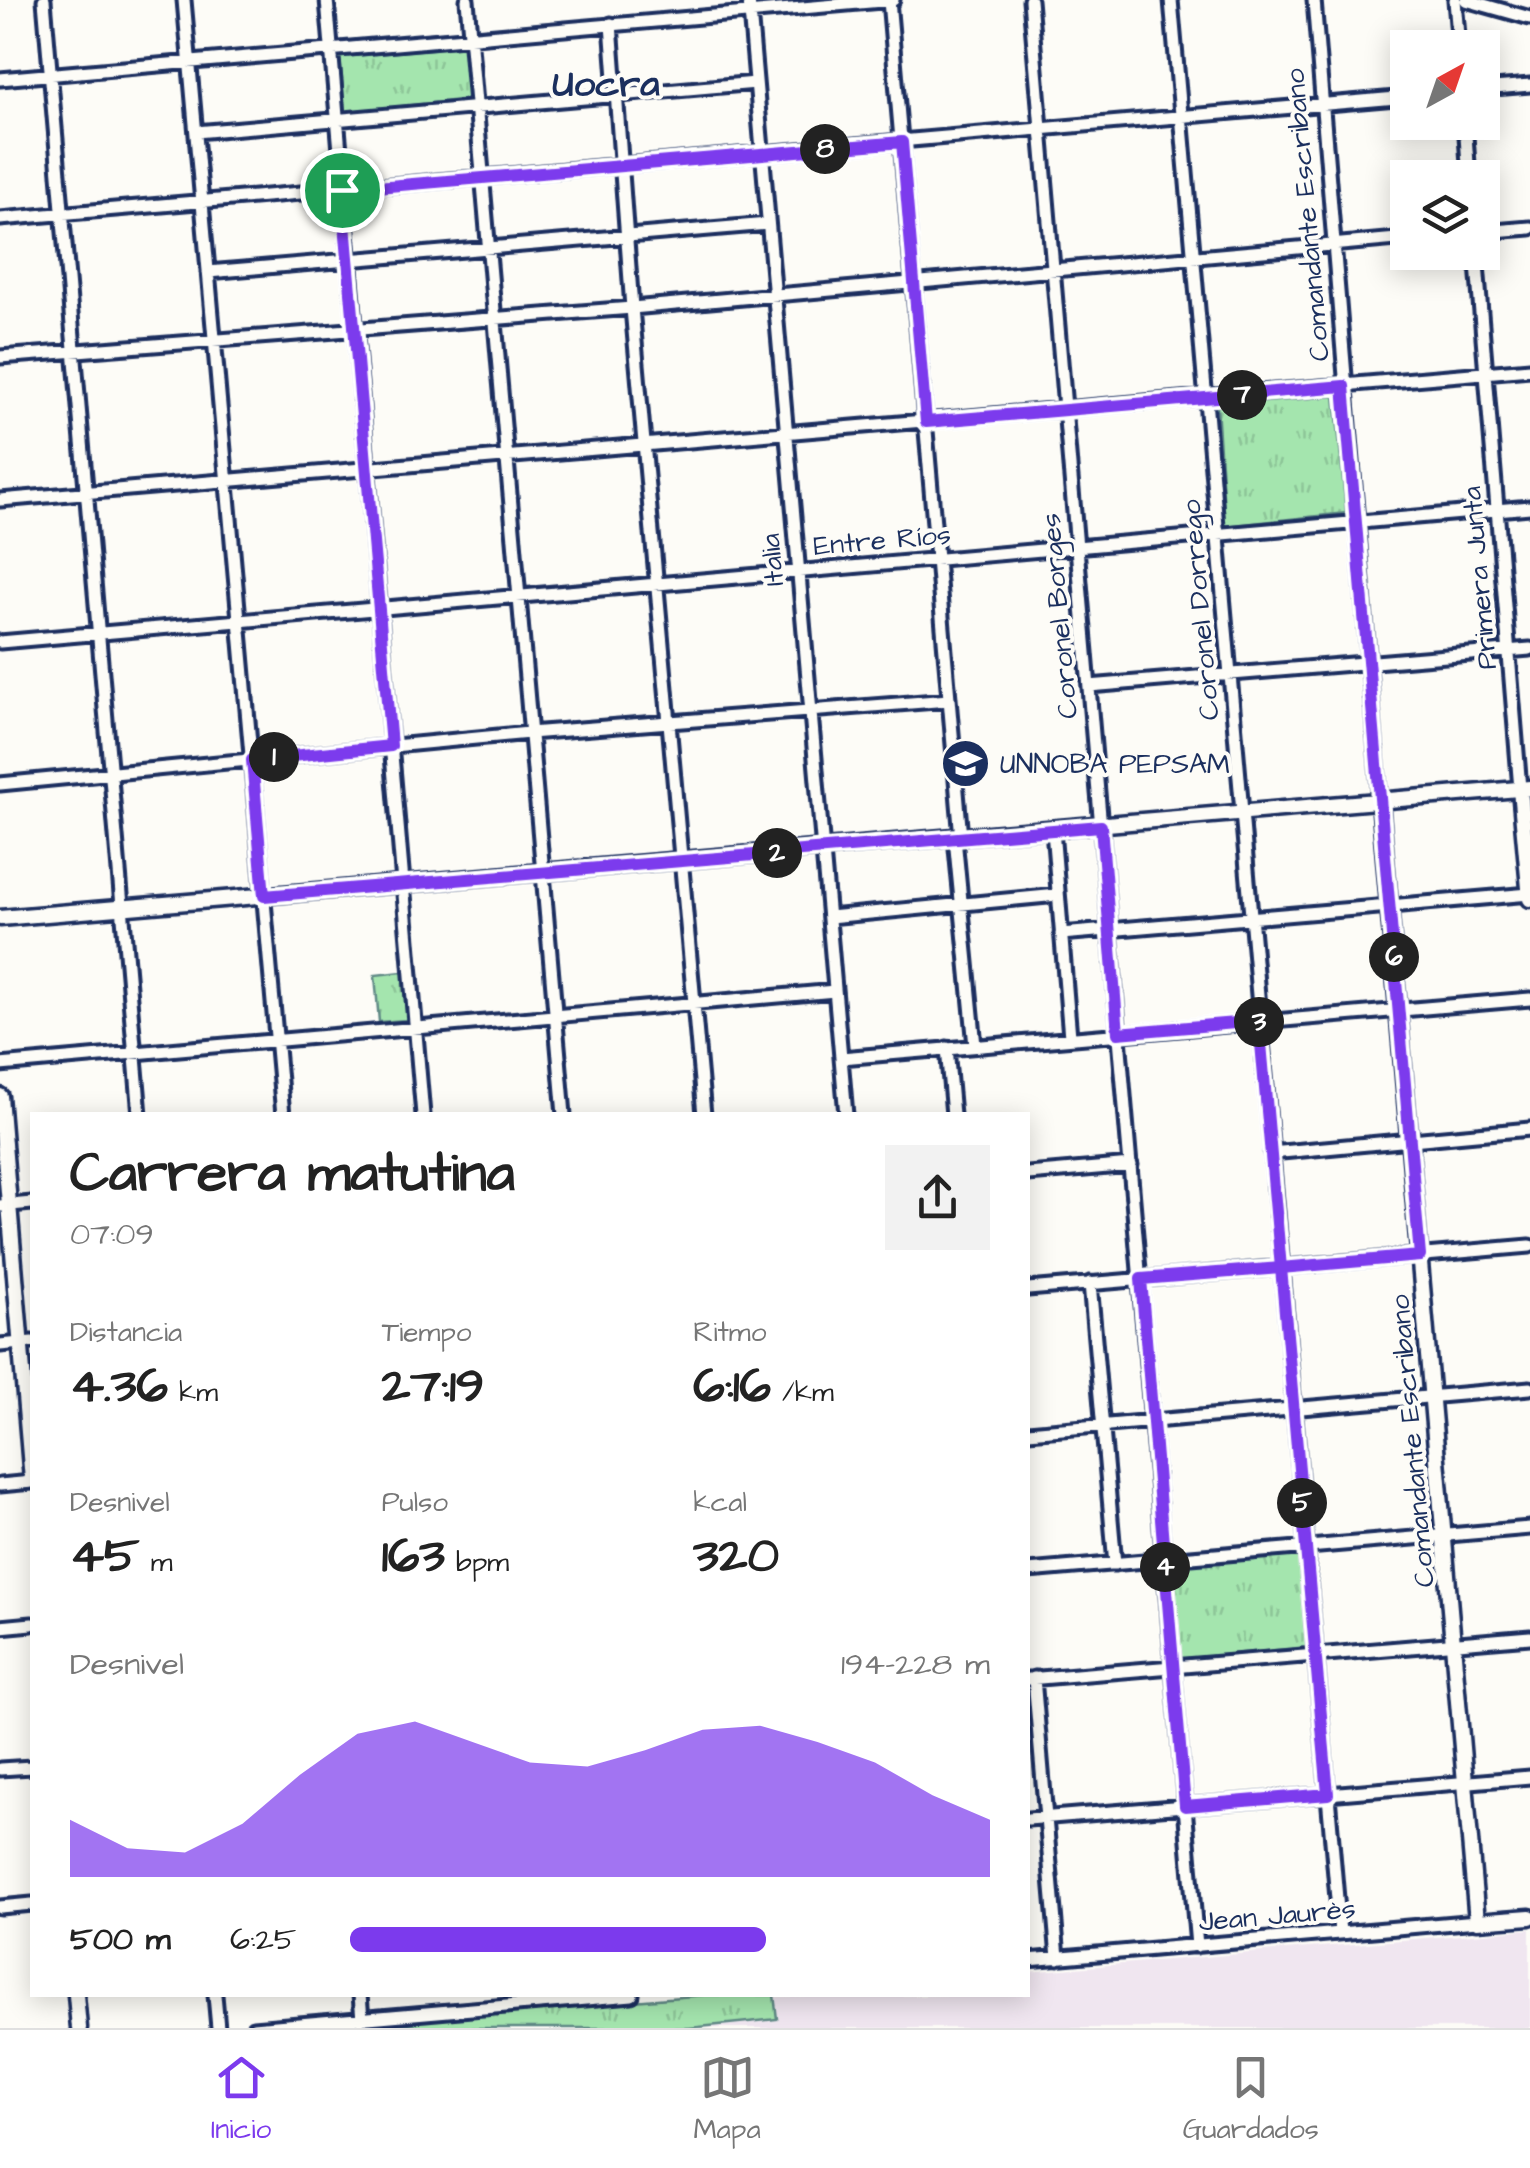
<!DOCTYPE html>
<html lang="es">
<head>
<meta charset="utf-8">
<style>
	:root { --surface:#fff; --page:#f2f2f2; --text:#222; --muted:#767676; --line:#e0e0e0; --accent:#7c3aed }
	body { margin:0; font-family:"Architects Daughter",sans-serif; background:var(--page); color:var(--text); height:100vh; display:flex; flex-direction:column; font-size:38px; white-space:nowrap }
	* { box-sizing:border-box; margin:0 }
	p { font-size:32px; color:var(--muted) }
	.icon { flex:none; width:55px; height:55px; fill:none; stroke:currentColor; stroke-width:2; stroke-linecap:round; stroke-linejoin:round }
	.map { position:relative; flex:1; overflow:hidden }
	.drawer { position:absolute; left:30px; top:1112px; width:1000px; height:885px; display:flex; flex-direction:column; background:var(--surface); border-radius:0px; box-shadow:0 5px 25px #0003 }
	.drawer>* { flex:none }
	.needle { width:65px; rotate:40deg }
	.fabs { position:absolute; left:1390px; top:30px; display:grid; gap:20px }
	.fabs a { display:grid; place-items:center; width:110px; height:110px; border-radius:0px; background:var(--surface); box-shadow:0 5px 25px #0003; font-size:50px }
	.pin { position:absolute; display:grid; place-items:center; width:85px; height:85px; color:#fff; margin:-42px; border:5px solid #fff; border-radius:50%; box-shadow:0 2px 10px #0007 }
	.km { position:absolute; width:50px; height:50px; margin:-25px; border-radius:50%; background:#222; color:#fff; font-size:28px; line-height:50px; text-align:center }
	.round { display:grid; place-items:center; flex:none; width:105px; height:105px; border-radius:0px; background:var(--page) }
	.overview { display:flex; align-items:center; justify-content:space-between; height:170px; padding:0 40px }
	h1 { font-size:55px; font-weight:800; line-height:75px }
	.metrics { display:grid; grid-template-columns:repeat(3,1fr); gap:15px; height:170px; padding:10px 40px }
	.metrics div { display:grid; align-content:center }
	.metrics b { font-size:50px; font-weight:800 }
	.metrics small { font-size:28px; font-weight:400 }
	.metrics p { font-size:28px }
	.chart { height:280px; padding:20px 40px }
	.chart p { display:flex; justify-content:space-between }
	.chart svg { width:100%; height:180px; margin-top:10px; fill:var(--accent); opacity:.7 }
	ul { padding:0 40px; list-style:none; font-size:32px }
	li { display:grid; grid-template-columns:160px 120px 1fr; align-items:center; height:75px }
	li i { height:25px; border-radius:12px; background:var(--accent) }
	.tabs { display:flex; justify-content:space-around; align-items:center; height:140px; border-top:2px solid var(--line); background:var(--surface); font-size:28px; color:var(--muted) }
	.tabs a { display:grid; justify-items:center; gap:5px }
	.tabs .selected { color:var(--accent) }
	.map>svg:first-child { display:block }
</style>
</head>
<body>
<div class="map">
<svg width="1530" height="2028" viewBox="0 0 1530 2028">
	<defs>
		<pattern id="grass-tufts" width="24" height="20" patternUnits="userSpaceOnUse" patternTransform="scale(2.5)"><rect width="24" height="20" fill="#a4e5ae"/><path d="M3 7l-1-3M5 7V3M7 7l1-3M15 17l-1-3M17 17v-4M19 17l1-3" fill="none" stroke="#8dc598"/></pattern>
	</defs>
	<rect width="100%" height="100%" fill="#fdfcf7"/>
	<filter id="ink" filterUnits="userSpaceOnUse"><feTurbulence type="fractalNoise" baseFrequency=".01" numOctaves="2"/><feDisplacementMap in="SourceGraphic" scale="20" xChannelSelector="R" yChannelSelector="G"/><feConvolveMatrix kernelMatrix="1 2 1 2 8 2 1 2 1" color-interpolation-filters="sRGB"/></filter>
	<g filter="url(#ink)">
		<path fill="#f0e6f0" d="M1530,1929v99h-841l87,-9 -1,-22 253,-2v-23z"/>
		<path fill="url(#grass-tufts)" stroke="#608a86" stroke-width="2.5" d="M464,46l6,53 -125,13 -5,-55z
			M1335,396l11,117 -121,13 -8,-120z
			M403,972l4,48 -28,2 -4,-47z
			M1300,1554l9,93 -130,12 -8,-94z
			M705,1995h69l3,24 -88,9h-379z"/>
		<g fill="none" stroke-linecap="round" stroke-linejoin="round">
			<defs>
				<path id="minor" d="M44,0l96,1115
					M184,0l99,1115
					M327,0l96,1115
					M467,0l97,1115
					M749,0l97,1115
					M889,0l72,838
					M1030,0l167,1946
					M1171,0l169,1933
					M1314,0l66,801
					M1455,0l4,48
					M1466,0l64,18
					M611,24l21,284 72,807
					M0,79l893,-79
					M1482,89l48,-4
					M1465,122l4,56
					M196,132l560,-49
					M0,219l1408,-122
					M1482,232l48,-4
					M1476,252l44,537
					M208,272l560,-48
					M0,357l632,-49 776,-70
					M0,500l1530,-131
					M0,642l1530,-135
					M1089,686l441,-37
					M0,784l529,-51 420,-33
					M1053,830l17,207
					M955,838l20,208
					M829,917l229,-22
					M1061,934l469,-40
					M947,1048l6,67
					M841,1058l689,-59
					M0,1065l835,-74
					M1271,1153l259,-24
					M1028,1174l103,-9
					M0,1206l32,-3
					M1090,1283l25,281
					M1028,1289l502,-43
					M0,1345l32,-3
					M1028,1432l502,-44
					M0,1485l32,-3
					M1028,1571l502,-43
					M0,1627l32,-3
					M1034,1678l24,280
					M1028,1679l502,-42
					M0,1769l32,-2
					M1028,1819l502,-42
					M0,1907l32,-3
					M1028,1960l449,-39
					M215,1995l3,33
					M360,1995l2,24
					M253,2028l379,-33"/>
				<path id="major" d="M1520,789l10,110
					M1380,801l97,1120 53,-4
					M0,918l1530,-130
					M0,1096l32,384
					M76,1995l3,33"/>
			</defs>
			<use href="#minor" stroke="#1b2f5e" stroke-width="19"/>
			<use href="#major" stroke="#1b2f5e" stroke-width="21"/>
			<use href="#minor" stroke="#fdfcf7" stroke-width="11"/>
			<use href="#major" stroke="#fdfcf7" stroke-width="14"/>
		</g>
	</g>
	<g fill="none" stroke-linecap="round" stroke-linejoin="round" filter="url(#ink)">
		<defs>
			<path id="route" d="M342,190l49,556 -139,14 12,136 837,-70 17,207 141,-12 22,247 -140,11 44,527 143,-12 -47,-526 139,-12 -76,-870 -418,36 -24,-280 -560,48"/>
		</defs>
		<use href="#route" stroke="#fff" stroke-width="20"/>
		<use href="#route" stroke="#7c3aed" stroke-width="12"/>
	</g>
	<defs>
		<symbol id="university-disc" viewBox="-11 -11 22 22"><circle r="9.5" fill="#1b2f5e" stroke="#fdfcf7"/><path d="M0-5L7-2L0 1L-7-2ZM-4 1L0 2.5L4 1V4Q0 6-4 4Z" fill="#fff"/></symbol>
	</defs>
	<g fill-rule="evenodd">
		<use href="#university-disc" x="938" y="736" width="55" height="55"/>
	</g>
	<g text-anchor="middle" stroke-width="8" stroke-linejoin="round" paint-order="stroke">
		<g font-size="28" fill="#1b2f5e" stroke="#fdfcf7">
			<text transform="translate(1306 215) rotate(-95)" y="10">Comandante Escribano</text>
			<text transform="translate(882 539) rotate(-5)" y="10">Entre Ríos</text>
			<text transform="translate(771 560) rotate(-95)" y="10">Italia</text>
			<text transform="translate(1478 578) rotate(-95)" y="10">Primera Junta</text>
			<text transform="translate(1199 610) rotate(-95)" y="10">Coronel Dorrego</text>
			<text transform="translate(1058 616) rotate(-95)" y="10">Coronel Borges</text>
			<text transform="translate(1411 1441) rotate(-95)" y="10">Comandante Escribano</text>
			<text transform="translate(1277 1914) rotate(-5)" y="10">Jean Jaurès</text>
		</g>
		<g font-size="28" fill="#1b2f5e" stroke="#fdfcf7" text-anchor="start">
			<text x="1000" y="773">UNNOBA PEPSAM</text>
		</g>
		<g font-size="38" font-weight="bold" fill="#1b2f5e" stroke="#fdfcf7">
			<text x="606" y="96">Uocra</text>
		</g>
	</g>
</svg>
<div class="fabs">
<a><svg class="needle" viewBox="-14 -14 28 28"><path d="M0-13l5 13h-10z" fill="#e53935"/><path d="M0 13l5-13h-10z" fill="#767676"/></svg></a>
<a><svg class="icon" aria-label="layers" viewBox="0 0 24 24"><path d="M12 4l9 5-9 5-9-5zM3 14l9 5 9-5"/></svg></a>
</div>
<div class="pin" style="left:342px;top:190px;background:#1e9e55"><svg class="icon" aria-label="arrive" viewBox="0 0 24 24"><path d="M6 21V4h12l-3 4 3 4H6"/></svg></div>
<b class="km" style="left:274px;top:757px">1</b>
<b class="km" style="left:777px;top:853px">2</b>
<b class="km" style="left:1259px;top:1022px">3</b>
<b class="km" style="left:1165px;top:1567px">4</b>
<b class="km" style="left:1302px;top:1503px">5</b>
<b class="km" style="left:1394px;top:957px">6</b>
<b class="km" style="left:1242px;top:395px">7</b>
<b class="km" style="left:825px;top:149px">8</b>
<section class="drawer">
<div class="overview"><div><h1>Carrera matutina</h1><p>07:09</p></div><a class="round"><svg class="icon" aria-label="share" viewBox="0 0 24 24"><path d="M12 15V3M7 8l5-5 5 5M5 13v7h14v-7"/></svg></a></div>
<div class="metrics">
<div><p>Distancia</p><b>4.36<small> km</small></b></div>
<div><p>Tiempo</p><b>27:19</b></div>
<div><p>Ritmo</p><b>6:16<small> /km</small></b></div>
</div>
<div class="metrics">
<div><p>Desnivel</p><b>45<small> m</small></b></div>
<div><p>Pulso</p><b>163<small> bpm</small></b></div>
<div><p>kcal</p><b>320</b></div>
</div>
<div class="chart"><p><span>Desnivel</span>194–228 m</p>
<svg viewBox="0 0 160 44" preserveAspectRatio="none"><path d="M0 44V30L10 37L20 38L30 31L40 19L50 9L60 6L70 11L80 16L90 17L100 13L110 8L120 7L130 11L140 16L150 24L160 30V44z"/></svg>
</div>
<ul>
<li><b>500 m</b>6:25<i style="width:65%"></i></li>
</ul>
</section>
</div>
<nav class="tabs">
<a class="selected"><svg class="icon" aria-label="home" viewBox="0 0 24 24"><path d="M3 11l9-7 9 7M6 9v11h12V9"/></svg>Inicio</a>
<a><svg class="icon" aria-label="map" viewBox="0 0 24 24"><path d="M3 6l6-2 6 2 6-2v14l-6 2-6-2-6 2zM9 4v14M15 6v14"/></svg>Mapa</a>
<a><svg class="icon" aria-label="saved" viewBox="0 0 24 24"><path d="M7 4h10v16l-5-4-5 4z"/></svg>Guardados</a>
</nav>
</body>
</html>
